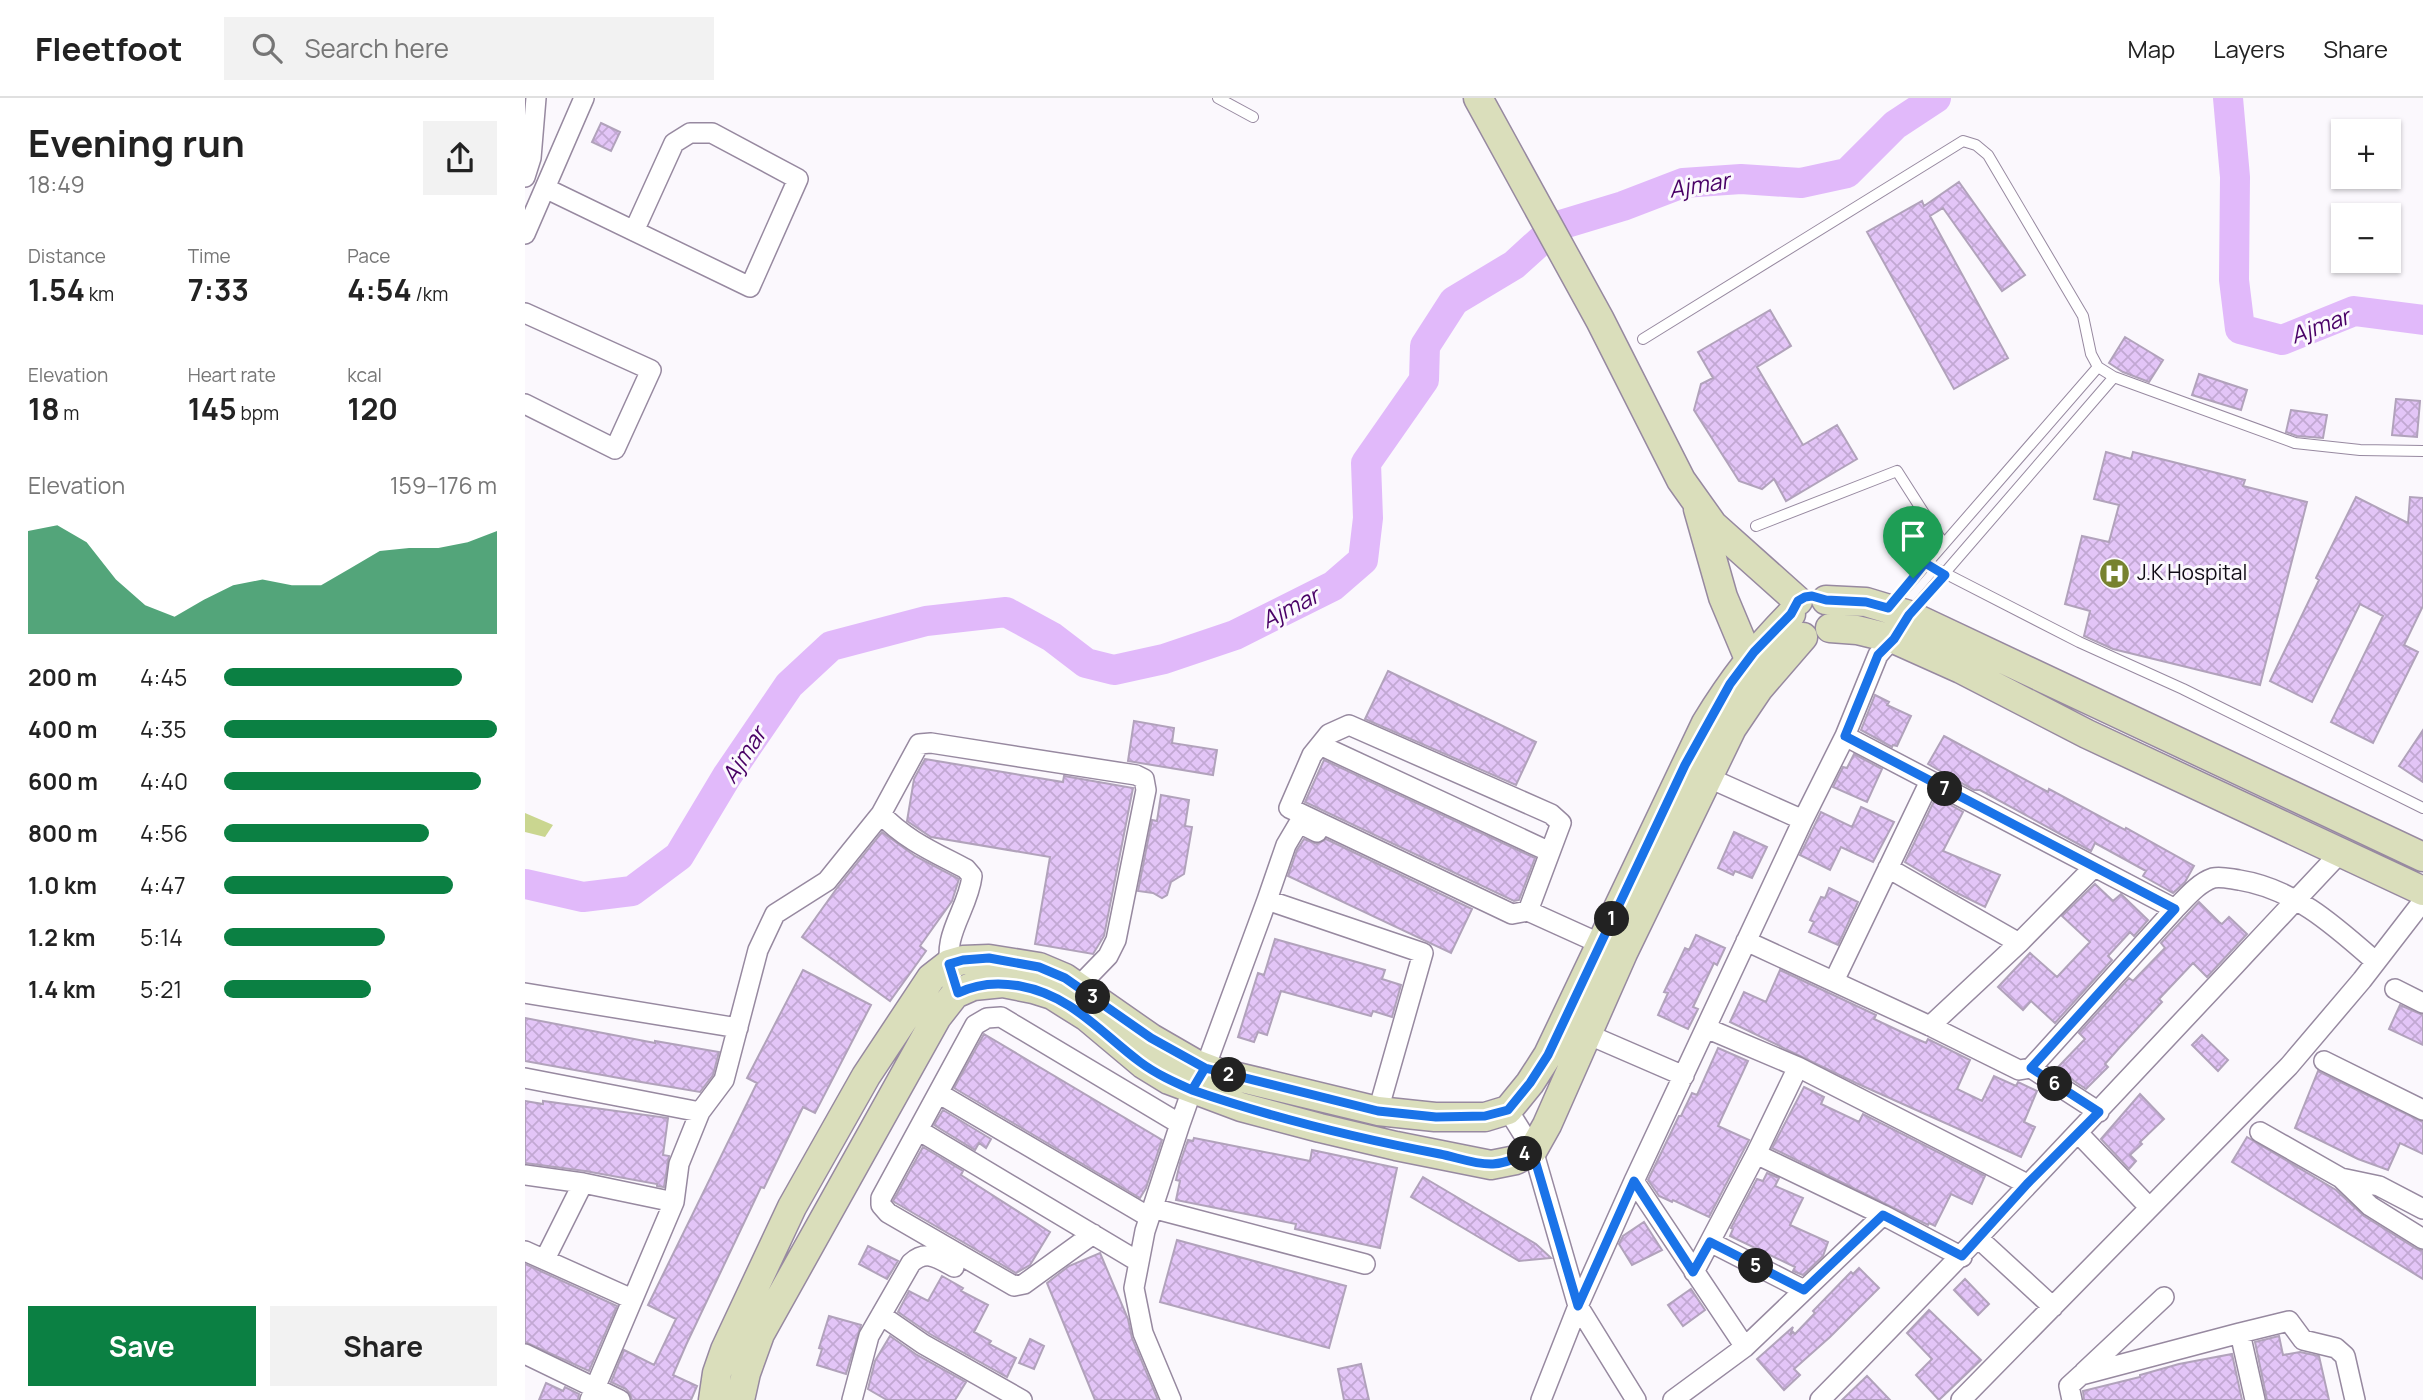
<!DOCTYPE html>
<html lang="en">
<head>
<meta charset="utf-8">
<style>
	:root { --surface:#fff; --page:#f2f2f2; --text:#222; --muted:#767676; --line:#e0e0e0; --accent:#0b8043 }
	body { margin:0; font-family:Manrope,sans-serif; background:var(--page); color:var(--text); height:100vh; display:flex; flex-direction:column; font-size:26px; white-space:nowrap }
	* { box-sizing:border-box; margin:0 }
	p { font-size:23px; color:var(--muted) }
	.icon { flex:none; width:38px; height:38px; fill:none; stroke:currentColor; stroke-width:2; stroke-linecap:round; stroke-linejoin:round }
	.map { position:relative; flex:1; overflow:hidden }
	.sheet { display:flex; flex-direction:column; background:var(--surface); width:525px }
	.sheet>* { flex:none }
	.buttons { position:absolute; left:1806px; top:21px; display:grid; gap:14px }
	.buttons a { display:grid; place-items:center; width:70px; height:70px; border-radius:0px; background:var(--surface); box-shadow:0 2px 5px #0004; font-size:35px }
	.pin { position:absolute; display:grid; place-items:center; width:60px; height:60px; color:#fff; margin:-72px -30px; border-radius:50% 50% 50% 0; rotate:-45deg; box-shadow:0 0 7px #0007 }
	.pin .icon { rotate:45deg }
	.km { position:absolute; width:35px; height:35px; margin:-18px; border-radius:50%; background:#222; color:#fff; font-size:19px; line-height:35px; text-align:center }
	.round { display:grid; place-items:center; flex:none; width:74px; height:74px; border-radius:0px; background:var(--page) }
	.headline { display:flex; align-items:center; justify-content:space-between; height:119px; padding:0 28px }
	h1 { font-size:38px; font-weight:700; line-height:52px }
	.metrics { display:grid; grid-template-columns:repeat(3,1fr); gap:10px; height:119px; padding:7px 28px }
	.metrics div { display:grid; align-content:center }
	.metrics b { font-size:30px; font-weight:700 }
	.metrics small { font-size:19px; font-weight:400 }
	.metrics p { font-size:19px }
	.chart { height:196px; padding:14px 28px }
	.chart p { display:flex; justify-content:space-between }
	.chart svg { width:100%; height:126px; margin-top:7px; fill:var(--accent); opacity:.7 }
	.action { display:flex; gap:14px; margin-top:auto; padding:14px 28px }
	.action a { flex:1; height:80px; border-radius:0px; background:var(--accent); color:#fff; font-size:28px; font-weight:700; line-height:80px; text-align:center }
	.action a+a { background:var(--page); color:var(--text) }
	ul { padding:0 28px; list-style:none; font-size:23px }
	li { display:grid; grid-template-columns:112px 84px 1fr; align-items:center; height:52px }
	li i { height:18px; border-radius:9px; background:var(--accent) }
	header { display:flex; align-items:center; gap:42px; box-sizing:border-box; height:98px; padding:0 35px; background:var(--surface); border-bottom:2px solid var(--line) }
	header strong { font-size:33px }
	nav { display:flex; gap:38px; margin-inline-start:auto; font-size:24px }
	.search { width:490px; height:63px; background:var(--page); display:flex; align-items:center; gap:18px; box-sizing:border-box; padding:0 24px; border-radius:0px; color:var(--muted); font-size:26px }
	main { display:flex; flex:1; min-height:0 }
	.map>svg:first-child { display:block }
</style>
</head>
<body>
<header>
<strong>Fleetfoot</strong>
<div class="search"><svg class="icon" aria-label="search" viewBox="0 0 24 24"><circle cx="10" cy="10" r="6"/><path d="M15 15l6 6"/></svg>Search here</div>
<nav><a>Map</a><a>Layers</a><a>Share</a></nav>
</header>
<main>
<section class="sheet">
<div class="headline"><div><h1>Evening run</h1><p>18:49</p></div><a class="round"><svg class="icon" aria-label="share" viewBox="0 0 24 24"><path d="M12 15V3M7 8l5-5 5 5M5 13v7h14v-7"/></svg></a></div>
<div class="metrics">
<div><p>Distance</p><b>1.54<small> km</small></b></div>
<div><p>Time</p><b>7:33</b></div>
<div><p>Pace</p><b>4:54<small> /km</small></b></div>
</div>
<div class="metrics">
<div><p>Elevation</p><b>18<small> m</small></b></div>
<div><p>Heart rate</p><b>145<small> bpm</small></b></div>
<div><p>kcal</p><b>120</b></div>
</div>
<div class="chart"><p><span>Elevation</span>159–176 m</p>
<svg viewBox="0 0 160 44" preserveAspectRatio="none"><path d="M0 44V8L10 6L20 12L30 25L40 34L50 38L60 32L70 27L80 25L90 27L100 27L110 21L120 15L130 14L140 14L150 12L160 8V44z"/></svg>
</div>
<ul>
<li><b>200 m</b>4:45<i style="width:87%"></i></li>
<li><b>400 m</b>4:35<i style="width:100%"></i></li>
<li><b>600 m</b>4:40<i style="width:94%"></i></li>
<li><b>800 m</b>4:56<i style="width:75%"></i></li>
<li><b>1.0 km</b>4:47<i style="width:84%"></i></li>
<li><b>1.2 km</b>5:14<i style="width:59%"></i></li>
<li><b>1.4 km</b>5:21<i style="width:54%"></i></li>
</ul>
<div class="action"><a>Save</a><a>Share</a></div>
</section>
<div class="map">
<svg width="1898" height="1302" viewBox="0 0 1898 1302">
	<defs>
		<pattern id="building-cross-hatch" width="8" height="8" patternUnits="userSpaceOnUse" patternTransform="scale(1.75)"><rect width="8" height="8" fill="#e3c5f7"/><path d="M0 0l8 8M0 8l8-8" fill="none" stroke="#c2a8d3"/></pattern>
	</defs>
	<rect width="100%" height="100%" fill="#fbf8fd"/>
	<path fill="#cad690" d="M0,715l28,12 -8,12 -20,-5z"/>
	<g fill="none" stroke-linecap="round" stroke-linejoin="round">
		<path stroke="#e1b9fa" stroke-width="30" d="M1703,0l7,79 -1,103 6,49 42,11 72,-29 69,9
			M0,786l58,13 49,-6 47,-35 48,-80 62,-91 42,-39 95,-25 80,-9 46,25 34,26 28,7 50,-11 71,-24 98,-49 30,-26 5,-42 -2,-55 58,-83 1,-34 29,-45 60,-36 43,-39 66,-20 60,-23 58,-4 60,4 46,-10 48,-48 41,-27"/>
	</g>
	<path fill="url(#building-cross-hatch)" stroke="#b1a2bb" stroke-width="2" d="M76,25l19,9 -9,19 -19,-9z
		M1434,84l66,93 -23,16 -59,-83 -13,8 78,142 -54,31 -87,-157 55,-31 2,5z
		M1245,212l21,36 -34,21 46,78 34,-20 20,34 -71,42 -12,-22 -12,10 -23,-8 -45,-71 7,-26 12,-6 -15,-26z
		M1600,239l38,23 -14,22 -26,-10 -14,-9z
		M1674,276l48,16 -6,20 -49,-15z
		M1871,301l24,2 -3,36 -25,-2z
		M1766,312l36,5 -4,23 -26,-2 -11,-4z
		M1581,354l25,7 2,-7 112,28 -2,6 64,16 -47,183 -147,-36 -29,-13 6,-25 -25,-7 17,-68 27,6 10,-37 -25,-6z
		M1831,399l52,26 2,-26 13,1v108l-19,39 14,7 -45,91 -42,-21 52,-106 -23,-12 -48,98 -42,-21 49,-101 -3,-2z
		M863,573l148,71 -20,43 -151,-66z
		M1350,597l14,7 -2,3 24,11 -14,30 -4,-1 -1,2 -31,-17z
		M609,623l40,7 -2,15 45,7 -4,25 -85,-14z
		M1898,632v52l-24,-16z
		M1419,638l104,56 1,-3 76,41 1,-2 68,38 -9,16 -12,11 -30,-17 3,-5 -51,-28 -4,8 -111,-61h-6l-29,-16 -17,-10z
		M1329,656l28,15 -15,33 -34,-15 10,-20 4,1z
		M400,661l138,23 1,-6 69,12 -29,148 -11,18 -58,-10 15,-87 -119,-20 -24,-16 7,-42z
		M799,662l211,98 -16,42 -5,1 -209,-99z
		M636,697l28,5 -4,26 7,1 -8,47 -13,8 -4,13 -5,3 -9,-5 -15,-2 14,-71 5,1z
		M1411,699l27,15 -20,39 57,24 -15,32 -28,-14 -52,-31z
		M1336,709l33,15 -21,40 -32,-15 -11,23 -30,-15 21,-43 31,15z
		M357,734l33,24 44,23 -7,22 -32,45 6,5 -36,50 -88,-64 35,-49z
		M1209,734l33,15 -15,31 -17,-7 -2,4 -15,-7z
		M779,741l13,5 9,-5 146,70 -21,44 -163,-77 9,-26z
		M1570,786l18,17 8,-7 27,26 -14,16 -4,-4 -22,24 4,4 -57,63 -24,-22 -8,9 -25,-23 32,-34 27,24 33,-35 -28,-26z
		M1304,790l29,14 -20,43 -29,-13 5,-10 -4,-2 11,-23 4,1z
		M1674,804l20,20 3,2 7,-7 18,17 -40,43 -14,-14 -34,36 3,3 -42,45 -15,17 3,3 -22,22 -12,-8 -15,-15 26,-27 -6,-6 50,-55 4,3 32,-33 -4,-5z
		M1171,837l29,13 -8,17 -3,-2 -21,44 5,2 -10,20 -30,-14 10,-22 -4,-1 21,-44 4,2z
		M750,841l110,31 -3,9 19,6 -9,32 -19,-6 -2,5 -90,-25 -14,44 -9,-3 -4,10 -16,-5 20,-64 6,2z
		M278,872l68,35 -56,108 -12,-6 -39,81 -3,-1 -75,158 -13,30 24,11 -6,14h-59l-2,-6 -4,-5 -15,-7 13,-32 30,15 22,-46 -28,-14 109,-222 -10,-5z
		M1255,872l96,45 -2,4 36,17 16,7 2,-4 42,21 -13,29 25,12 12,-25 22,10 2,-4 19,9 -13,31 11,5 -14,30 -165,-74 -126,-61 14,-30 22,10z
		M1875,907l23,10v30l-34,-16z
		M0,920l130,25v-2l64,11 -6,23 -13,17 -59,-10 -116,-21z
		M459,936l178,106 -16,48 -6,10 -186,-110z
		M1677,937l26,25 -10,11 -26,-26z
		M1193,950l30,13 -30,65 31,14 -40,77 -36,-17 -1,2 -13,-6 -11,-16 31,-64h2l11,-23 5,2z
		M1793,973l105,51v32l-23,-11 -12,27 -30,-11 -63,-31z
		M1279,989l20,10 -3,7 38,18 4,-8 122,62 -13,28 -21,-10 -16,32 -6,-3 -1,2 -156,-77z
		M1615,996l24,25 -24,23 2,2 -12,11 6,6 -7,8 -28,-30z
		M0,1003l18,3v-3l125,17 -5,37 6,1 -5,31 -7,-1v-2l-72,-13 -60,-8z
		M418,1012l48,29 -5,9 -7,-5 -4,7 -41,-25z
		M1722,1039l89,53 28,26 53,33 6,2v28l-191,-117z
		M669,1040l116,23 2,-11 85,18 -17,80 -85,-19 1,-5 -120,-24 4,-19 -4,-1 4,-17 8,-23 5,1z
		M398,1049l40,24 -2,4 89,57 -20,33 -14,8 -120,-70 -3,-2z
		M1242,1075l12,5 -4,8 28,12 -13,27 38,17 -5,14 -20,19 -10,-4 2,-4 -65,-31 3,-7 -2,-1 26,-49 6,2z
		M898,1079l113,67 15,14 -32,3 -108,-64z
		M1119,1124l18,28 -30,15 -13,-21 4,-8z
		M652,1142l169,46 -17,62 -169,-46z
		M343,1148l30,15 -11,18 -28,-15z
		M575,1155l28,66 4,19 26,62h-63l-48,-117 22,-17z
		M0,1166l92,42 -28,65 -64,-29z
		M1334,1170l20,20 -49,49 -36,32 6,6 -16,15 -27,-31 36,-32 -3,8 3,-3 2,2 20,-21 -2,-2 38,-39 2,2z
		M417,1178l21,12 -2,3 27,14 -14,27 17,9 -2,3 27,14 -9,19 -77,-43 -32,-22 11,-21 19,10z
		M1440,1181l24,25 -11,11 -24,-25z
		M1166,1191l14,21 -22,16 -15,-21z
		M1404,1212l52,50 -42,40 -23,-25 16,-16 -25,-26z
		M304,1218l32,9 -15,49 -29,-9 5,-16 -3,-1z
		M365,1238l27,19 49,27 -11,18h-68l-19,-11 7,-28z
		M1754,1238l4,19 17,-3 19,4 10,44h-62l-12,-58z
		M505,1241l14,7 -10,23 -15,-6z
		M1707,1256l10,46h-158l-1,-9 57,-14v-2l39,-11z
		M836,1266l8,36h-25l-6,-31z
		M1342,1278l23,24h-48z
		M21,1285l17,8 2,-4 14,7 -1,6h-39z"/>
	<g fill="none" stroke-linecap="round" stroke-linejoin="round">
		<defs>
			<path id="lane" d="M693,0l35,19
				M1118,241l320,-198 13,4 12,10 95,161 8,38 7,13 16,10 181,66 65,7 63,1
				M1231,428l141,-55 46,72
				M1400,465l154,79 104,47 240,119
				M1364,509l209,-240
				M1386,514l203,-235"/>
			<path id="street" d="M0,79l6,-19 5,-60
				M20,90l205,99 48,-108 -86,-46h-22l-16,10 -40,88
				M0,136l59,-136
				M0,215l126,57 -36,79 -90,-45
				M824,627l202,89 10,9 -33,88 -16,3 -223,-106 23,-53 17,-21z
				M795,647l230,107
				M1182,679l96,43
				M356,716c24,26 55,39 85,55l6,7c-4,35 -32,59 -20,97
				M1363,770l131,75
				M742,802l19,-55 13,-22 18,9
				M1650,811c11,-11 23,-26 38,-31 8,-2 18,1 26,2 56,9 96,46 137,82
				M1003,813l84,38
				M1221,843l184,85 89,44 12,-2 144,-159 -330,-173
				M1309,883l96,-200
				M1870,891l28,14
				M0,895l213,35
				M1405,928l89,-83 75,-76
				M1181,930l92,39 229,117
				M1062,936l97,42
				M1799,963l99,49
				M1506,970l68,44
				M0,980l175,34
				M413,995l211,124
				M983,1012l25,40 45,156 58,94
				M393,1032l221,132
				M1735,1034l81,46
				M1553,1035l71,74
				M1231,1056l127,61 79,42
				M0,1077l58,8 91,19
				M1109,1083l111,166
				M627,1110l213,56
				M1898,1111l-44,-23 -38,-8 29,28 53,33
				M568,1136l-69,50 -10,2 -126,-73 -7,-8v-7l94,-173 12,-7 14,-1 179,107
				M1453,1140l75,69
				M1185,1144l94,48
				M0,1153l107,48
				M20,1161l38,-76
				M1169,1174l62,-118 42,-87
				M356,1217l42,29 99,56
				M0,1256l95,46
				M1559,1274l80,-75
				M65,1302l84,-198 5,-38 21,-52 24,-32 34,-130 17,-36 52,-33 54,-67 38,-70 12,-1 205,32 8,4 2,11 -30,150 -8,16 -30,31
				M327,1302l17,-64 42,-73c15,-14 27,-5 43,4
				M646,1302l-28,-67 -9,-45 11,-57 35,-107 12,-34 13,-22 62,-168 156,53 -45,158
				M1016,1302l37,-94 56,-125 169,-361 42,-84 33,-81 20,-23
				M1148,1302l72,-53 138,-132
				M1295,1302c177,-179 348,-364 521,-548
				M1436,1302l328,-334 73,-86 61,-79
				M1547,1302l-3,-14 12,-11 159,-42
				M1730,1302l-15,-67 49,-12 14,19 33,8 9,8 10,44"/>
			<path id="secondary" d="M953,0l122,222 81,160 32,45 85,76
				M1173,411l25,88 26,62
				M1301,502l40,2 43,13 514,242
				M1305,530l27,2 37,9 67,30 126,65 336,157
				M188,1302l4,-27 8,-23 67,-143 74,-131 65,-98 18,-14 14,-4 26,-1 50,8 26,11 86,60 45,26 21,8 161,39 57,6h50l23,-7 22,-27 18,-28 158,-332c27,-44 49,-72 85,-109
				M215,1302l6,-27 14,-39 96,-172 81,-145 18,-23 18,-8 30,-3 30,6 19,6 35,22 56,47 26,16 72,27 79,21 76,18 95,19 25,-5 17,-10 14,-25 76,-172 109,-225 27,-40 44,-51"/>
		</defs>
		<use href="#lane" stroke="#9789a0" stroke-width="12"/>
		<use href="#street" stroke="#9789a0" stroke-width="22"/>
		<use href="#secondary" stroke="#9789a0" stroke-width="31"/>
		<use href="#lane" stroke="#fff" stroke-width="10"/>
		<use href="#street" stroke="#fff" stroke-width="19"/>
		<use href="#secondary" stroke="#dadebb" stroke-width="28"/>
	</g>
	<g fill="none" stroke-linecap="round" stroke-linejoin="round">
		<defs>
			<path id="route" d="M1388,480l-25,30 -22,-6 -40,-2 -14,-4 -7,1 -7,4 -7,13 -37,38 -24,32 -45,81 -137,290 -18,28 -22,27 -23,6 -49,1 -58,-6 -173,-43 -13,22c-18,-8 -36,-16 -52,-28 -39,-29 -69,-67 -120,-76 -22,-4 -42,-3 -62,7l-9,-29 14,-4 26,-2 50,9 26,11 86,60 54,30 -13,22c81,28 164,48 248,64 16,3 36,11 53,10 14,-1 27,-7 39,-14l46,156 56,-125 59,91 17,-30 94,48 79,-75 79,41 65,-72 72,-72 -68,-44 144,-159 -330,-173 33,-81 16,-16 15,-24 36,-40 -20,-12 -12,15"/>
		</defs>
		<use href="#route" stroke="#fff" stroke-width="14"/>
		<use href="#route" stroke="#1a73e8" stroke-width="9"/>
	</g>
	<defs>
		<symbol id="hospital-disc" viewBox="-11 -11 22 22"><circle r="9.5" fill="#77822f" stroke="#fbf8fd"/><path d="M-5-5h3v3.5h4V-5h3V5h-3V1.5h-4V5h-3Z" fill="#fff"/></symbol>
	</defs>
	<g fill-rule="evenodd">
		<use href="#hospital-disc" x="1572" y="458" width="35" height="35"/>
	</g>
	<g text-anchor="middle" stroke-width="6" stroke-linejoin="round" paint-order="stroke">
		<g font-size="21" fill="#100b14" stroke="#fbf8fd" text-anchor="start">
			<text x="1612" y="482">J.K Hospital</text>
		</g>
		<g font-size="23" font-style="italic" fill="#490166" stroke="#fbf8fd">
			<text transform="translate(1174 87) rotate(-9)" y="8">Ajmar</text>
			<text transform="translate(1795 228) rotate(-20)" y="8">Ajmar</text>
			<text transform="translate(765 510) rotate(-27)" y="8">Ajmar</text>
			<text transform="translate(219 657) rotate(-57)" y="8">Ajmar</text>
		</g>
	</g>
</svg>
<div class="buttons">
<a>+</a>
<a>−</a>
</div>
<div class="pin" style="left:1388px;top:480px;background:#1e9e55"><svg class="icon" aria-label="arrive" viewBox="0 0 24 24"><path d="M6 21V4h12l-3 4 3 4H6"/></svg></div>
<b class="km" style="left:1087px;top:821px">1</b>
<b class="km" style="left:704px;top:977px">2</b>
<b class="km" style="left:568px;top:899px">3</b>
<b class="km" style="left:1000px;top:1056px">4</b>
<b class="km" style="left:1231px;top:1168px">5</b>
<b class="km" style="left:1530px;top:986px">6</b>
<b class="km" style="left:1420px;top:691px">7</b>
</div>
</main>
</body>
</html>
